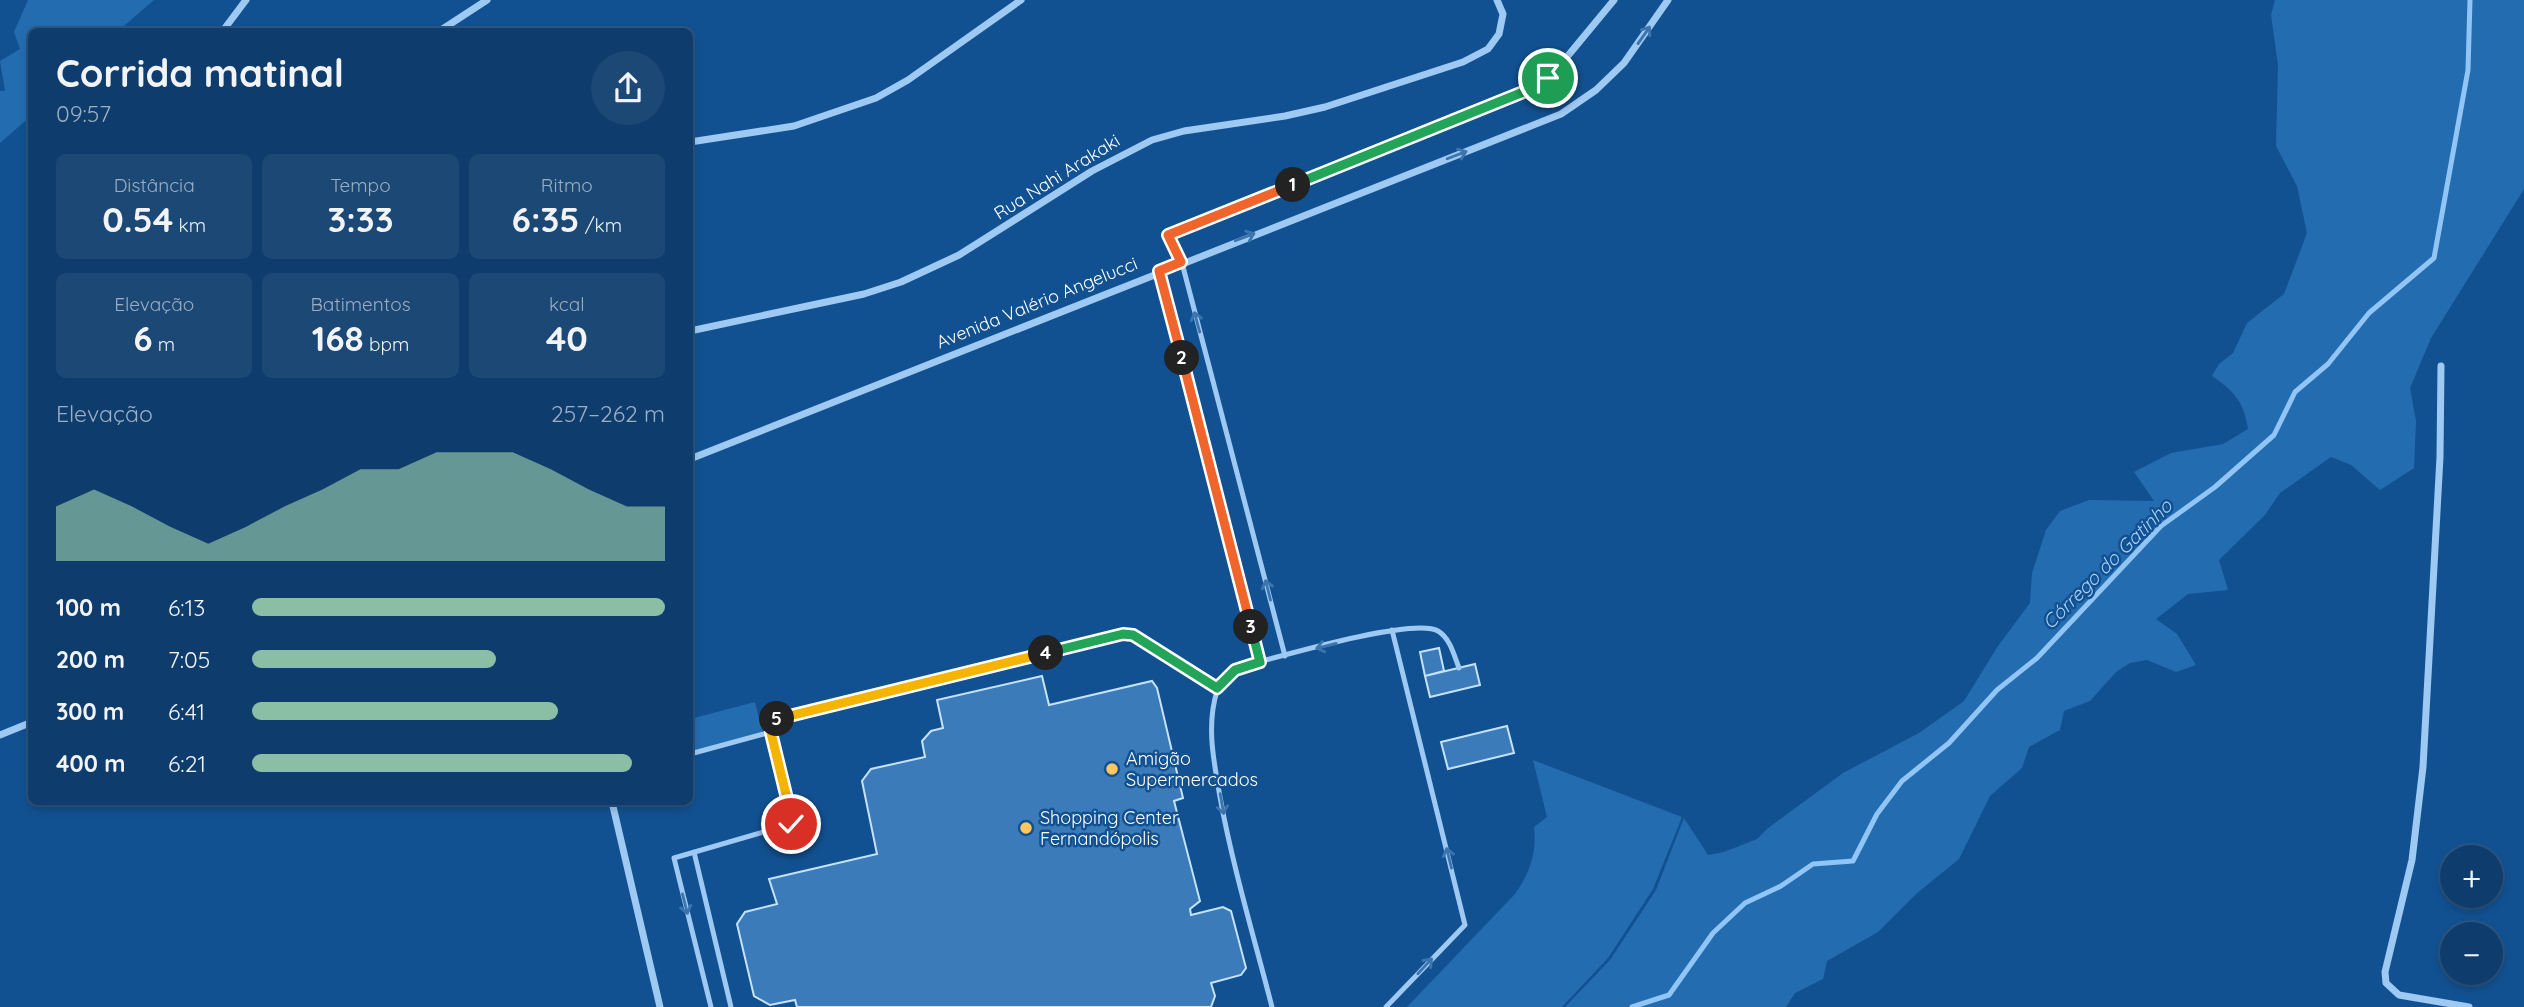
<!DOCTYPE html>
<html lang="pt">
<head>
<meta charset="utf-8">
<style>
	:root { --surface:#0e3d6d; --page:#1c4875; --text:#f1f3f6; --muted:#9baec2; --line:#2e5680; --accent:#8abfa5 }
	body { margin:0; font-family:Quicksand,sans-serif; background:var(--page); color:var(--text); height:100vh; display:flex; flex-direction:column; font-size:26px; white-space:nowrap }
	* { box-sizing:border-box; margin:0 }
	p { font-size:23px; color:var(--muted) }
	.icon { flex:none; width:38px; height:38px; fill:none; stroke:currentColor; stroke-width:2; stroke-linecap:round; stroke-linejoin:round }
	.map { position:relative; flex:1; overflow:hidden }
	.drawer { position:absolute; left:28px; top:28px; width:665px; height:777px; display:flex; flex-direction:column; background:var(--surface); border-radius:10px; box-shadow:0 4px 10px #0003,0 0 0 2px var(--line) }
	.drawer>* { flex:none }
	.tools { position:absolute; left:2440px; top:845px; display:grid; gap:14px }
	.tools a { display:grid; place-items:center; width:63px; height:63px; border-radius:50%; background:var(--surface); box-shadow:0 4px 10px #0003,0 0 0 2px var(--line); font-size:35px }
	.pin { position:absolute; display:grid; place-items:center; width:60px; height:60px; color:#fff; margin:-30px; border:4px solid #fff; border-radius:50%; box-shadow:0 2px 7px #0007 }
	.km { position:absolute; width:35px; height:35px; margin:-18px; border-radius:50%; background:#222; color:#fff; font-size:19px; line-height:35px; text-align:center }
	.round { display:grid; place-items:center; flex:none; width:74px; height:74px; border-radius:37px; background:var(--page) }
	.head { display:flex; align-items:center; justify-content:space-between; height:119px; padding:0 28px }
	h1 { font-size:38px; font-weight:700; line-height:52px }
	.stats { display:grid; grid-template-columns:repeat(3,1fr); gap:10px; height:119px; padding:7px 28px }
	.stats div { display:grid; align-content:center; border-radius:10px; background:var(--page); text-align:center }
	.stats b { font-size:35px; font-weight:700 }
	.stats small { font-size:19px; font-weight:400 }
	.stats p { font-size:19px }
	.chart { height:196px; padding:14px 28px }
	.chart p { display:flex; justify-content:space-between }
	.chart svg { width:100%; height:126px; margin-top:7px; fill:var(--accent); opacity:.7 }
	ul { padding:0 28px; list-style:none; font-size:23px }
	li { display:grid; grid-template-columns:112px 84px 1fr; align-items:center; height:52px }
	li i { height:18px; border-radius:9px; background:var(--accent) }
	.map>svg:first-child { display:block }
</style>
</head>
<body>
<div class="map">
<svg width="2524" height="1007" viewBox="0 0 2524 1007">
	<rect width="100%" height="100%" fill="#125191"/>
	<path fill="#246cb0" d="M28,0h126l-36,31 -86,1 -1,84 -31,27v-52h5l-5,-30 20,-12 -6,-17z
		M2275,0h249v189l-93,149 -21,50 6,33 -2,47 -34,22 -29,-25 -20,-8 -51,36 -15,22 -46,45 9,30 -40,4 -32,25 21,15 19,31 -20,7 -29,-12 -17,3 -14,9 -26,29 -26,10 -4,19 -31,17 -7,21 -32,28 -31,63 -43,35 -38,38 -51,29 -4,18 -28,14 -9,14h-221l45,-47 46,-70 28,-72 24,37 16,-3 33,-13 11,-11 75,-55 76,-40 45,-32 34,-55 32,-43 2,-30 14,-43 14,-19 29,-11 65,1 -20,-29 37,-19 52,-9 25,-15c-4,-27 -14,-38 -36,-53l7,-12 14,-11 14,-30 37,-29 23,-61 -10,-47 -21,-40 2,-81 -7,-50z
		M755,702l8,32 -73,18v-33z
		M1533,760l149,57 -29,72 -45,69 -46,49h-155l108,-113c15,-21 22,-42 19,-67l13,-10z"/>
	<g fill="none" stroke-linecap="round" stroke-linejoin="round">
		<path stroke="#90c5f5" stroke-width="5" d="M1632,1007l37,-12 44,-62 32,-30 36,-17 32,-22 40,-3 24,-47 25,-33 47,-38 48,-53 40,-32 124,-132 54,-39 59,-52 21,-43 33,-28 41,-51 65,-55 34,-188 2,-70"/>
	</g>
	<path fill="#3b7bb9" stroke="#c5e2fd" stroke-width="2" d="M1439,648l5,23 -19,5 -5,-24z
		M1475,664l5,21 -50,12 -5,-21z
		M1042,676l7,29 103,-24 5,7 26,110 -9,3 26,100 -10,8 1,6 32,-8 8,4 15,57 -5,7 -30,8 4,13 -4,11h-414l-2,-7 -25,5 -16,-9 -17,-72 8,-12 32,-8 -8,-25 108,-25 -15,-73 9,-12 54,-12 -3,-16 9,-10 12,-3 -6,-28z
		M1507,726l7,27 -66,16 -7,-27z"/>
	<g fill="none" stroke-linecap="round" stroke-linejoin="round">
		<path stroke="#9ec9f2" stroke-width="5" d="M1182,263l103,393
			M1159,272l101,390
			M690,754l81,-22
			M694,852l37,155
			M711,1007l-37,-149 117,-34 1,-5 -21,-87 1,-6 5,-7 346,-85 18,4 76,50
			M1272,1007c-18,-70 -39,-139 -52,-210 -6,-35 -14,-71 -3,-106 3,-11 17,-21 27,-25 34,-9 169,-49 194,-35 12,7 16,24 21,37
			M1386,1007l79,-82 -73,-295"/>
		<path stroke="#9ec9f2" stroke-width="7" d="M222,32l24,-32
			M438,32l49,-32
			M690,142l104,-16 82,-28 32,-18 113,-80
			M1181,262l-12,-27 372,-152 16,-14 57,-69
			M690,331l174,-37 37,-12 58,-27 133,-84 60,-31 32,-9 101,-15 40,-9 138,-45 25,-13 11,-15 4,-20 -6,-14
			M2441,366l-1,91 -17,310 -11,93 -27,112 1,11 13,12 70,12
			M690,459l871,-345 35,-24 28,-27 44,-63
			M0,735l32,-13
			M612,802l48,205"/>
	</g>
	<defs><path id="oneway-shaft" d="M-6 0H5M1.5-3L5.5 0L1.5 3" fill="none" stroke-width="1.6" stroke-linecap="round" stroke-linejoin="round" transform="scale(1.75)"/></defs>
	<g stroke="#3c75ae">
		<use href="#oneway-shaft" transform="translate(1644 35) rotate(-55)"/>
		<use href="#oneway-shaft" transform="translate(1457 155) rotate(-21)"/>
		<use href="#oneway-shaft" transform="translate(1245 237) rotate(-21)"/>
		<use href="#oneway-shaft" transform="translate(1197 322) rotate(-105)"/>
		<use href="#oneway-shaft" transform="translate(1268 590) rotate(-104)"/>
		<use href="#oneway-shaft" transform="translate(1326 646) rotate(166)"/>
		<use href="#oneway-shaft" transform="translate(1222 804) rotate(80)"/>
		<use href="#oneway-shaft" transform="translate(1449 858) rotate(-104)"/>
		<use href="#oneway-shaft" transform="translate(685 904) rotate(76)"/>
		<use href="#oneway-shaft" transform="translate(1425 966) rotate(-47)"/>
	</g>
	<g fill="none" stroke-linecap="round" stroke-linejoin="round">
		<defs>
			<path id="split-1" d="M1293,185l240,-97 15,-10"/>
			<path id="split-2" d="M1182,358l-23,-87 22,-9 -13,-27 125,-50"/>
			<path id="split-3" d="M1182,358l69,269"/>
			<path id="split-4" d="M1046,653l77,-19 10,1 84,53 18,-18 25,-8 -9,-35"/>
			<path id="split-5" d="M777,719l269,-66"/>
			<path id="split-6" d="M777,719l-5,7 -1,7 21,86 -1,5"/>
		</defs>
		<use href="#split-1" stroke="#fff" stroke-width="14"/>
		<use href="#split-2" stroke="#fff" stroke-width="14"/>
		<use href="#split-3" stroke="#fff" stroke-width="14"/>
		<use href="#split-4" stroke="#fff" stroke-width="14"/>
		<use href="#split-5" stroke="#fff" stroke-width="14"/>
		<use href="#split-6" stroke="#fff" stroke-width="14"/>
		<use href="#split-1" stroke="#22a559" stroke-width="9"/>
		<use href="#split-2" stroke="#f0652b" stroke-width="9"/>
		<use href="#split-3" stroke="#f0652b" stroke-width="9"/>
		<use href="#split-4" stroke="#22a559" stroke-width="9"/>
		<use href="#split-5" stroke="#f5b400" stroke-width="9"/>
		<use href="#split-6" stroke="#f5b400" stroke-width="9"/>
	</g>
	<g fill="#ffc75f" stroke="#125191" stroke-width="2.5">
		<circle cx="1112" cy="769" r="7"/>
		<circle cx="1026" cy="828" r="7"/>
	</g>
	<g text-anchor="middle" stroke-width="5" stroke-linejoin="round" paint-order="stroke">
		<g font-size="18" fill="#fff" stroke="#125191">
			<text transform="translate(1057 177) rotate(-32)" y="6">Rua Nahi Arakaki</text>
			<text transform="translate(1037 303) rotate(-22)" y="6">Avenida Valério Angelucci</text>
		</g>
		<g font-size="18" fill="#fff" stroke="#125191" text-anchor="start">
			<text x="1126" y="765">Amigão<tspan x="1126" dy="21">Supermercados</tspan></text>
			<text x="1040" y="824">Shopping Center<tspan x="1040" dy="21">Fernandópolis</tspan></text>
		</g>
		<g font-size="19" font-style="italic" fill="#aad3f9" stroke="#125191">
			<text transform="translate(2107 564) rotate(-45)" y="7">Córrego do Gatinho</text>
		</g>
	</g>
</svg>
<div class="tools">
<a>+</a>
<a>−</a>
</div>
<div class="pin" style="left:1548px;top:78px;background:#1e9e55"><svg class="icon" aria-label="arrive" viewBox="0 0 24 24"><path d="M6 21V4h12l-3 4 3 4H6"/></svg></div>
<div class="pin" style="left:791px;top:824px;background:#d93025"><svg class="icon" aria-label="check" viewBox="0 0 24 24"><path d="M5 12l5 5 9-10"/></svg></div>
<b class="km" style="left:1293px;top:185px">1</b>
<b class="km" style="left:1182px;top:358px">2</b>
<b class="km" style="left:1251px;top:627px">3</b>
<b class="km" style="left:1046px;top:653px">4</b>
<b class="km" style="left:777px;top:719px">5</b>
<section class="drawer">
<div class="head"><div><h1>Corrida matinal</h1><p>09:57</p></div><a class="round"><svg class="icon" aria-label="share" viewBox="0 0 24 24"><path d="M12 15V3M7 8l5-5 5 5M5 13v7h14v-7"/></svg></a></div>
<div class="stats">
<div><p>Distância</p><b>0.54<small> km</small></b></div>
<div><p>Tempo</p><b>3:33</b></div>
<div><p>Ritmo</p><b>6:35<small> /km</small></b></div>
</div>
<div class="stats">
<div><p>Elevação</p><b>6<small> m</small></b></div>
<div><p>Batimentos</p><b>168<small> bpm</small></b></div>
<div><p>kcal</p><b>40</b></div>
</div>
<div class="chart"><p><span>Elevação</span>257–262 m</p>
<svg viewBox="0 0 160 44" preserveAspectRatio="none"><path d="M0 44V25L10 19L20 25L30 32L40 38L50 32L60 25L70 19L80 12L90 12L100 6L110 6L120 6L130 12L140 19L150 25L160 25V44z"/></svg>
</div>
<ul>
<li><b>100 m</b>6:13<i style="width:100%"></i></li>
<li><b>200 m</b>7:05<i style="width:59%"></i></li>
<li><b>300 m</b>6:41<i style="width:74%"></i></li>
<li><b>400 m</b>6:21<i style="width:92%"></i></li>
</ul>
</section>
</div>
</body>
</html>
